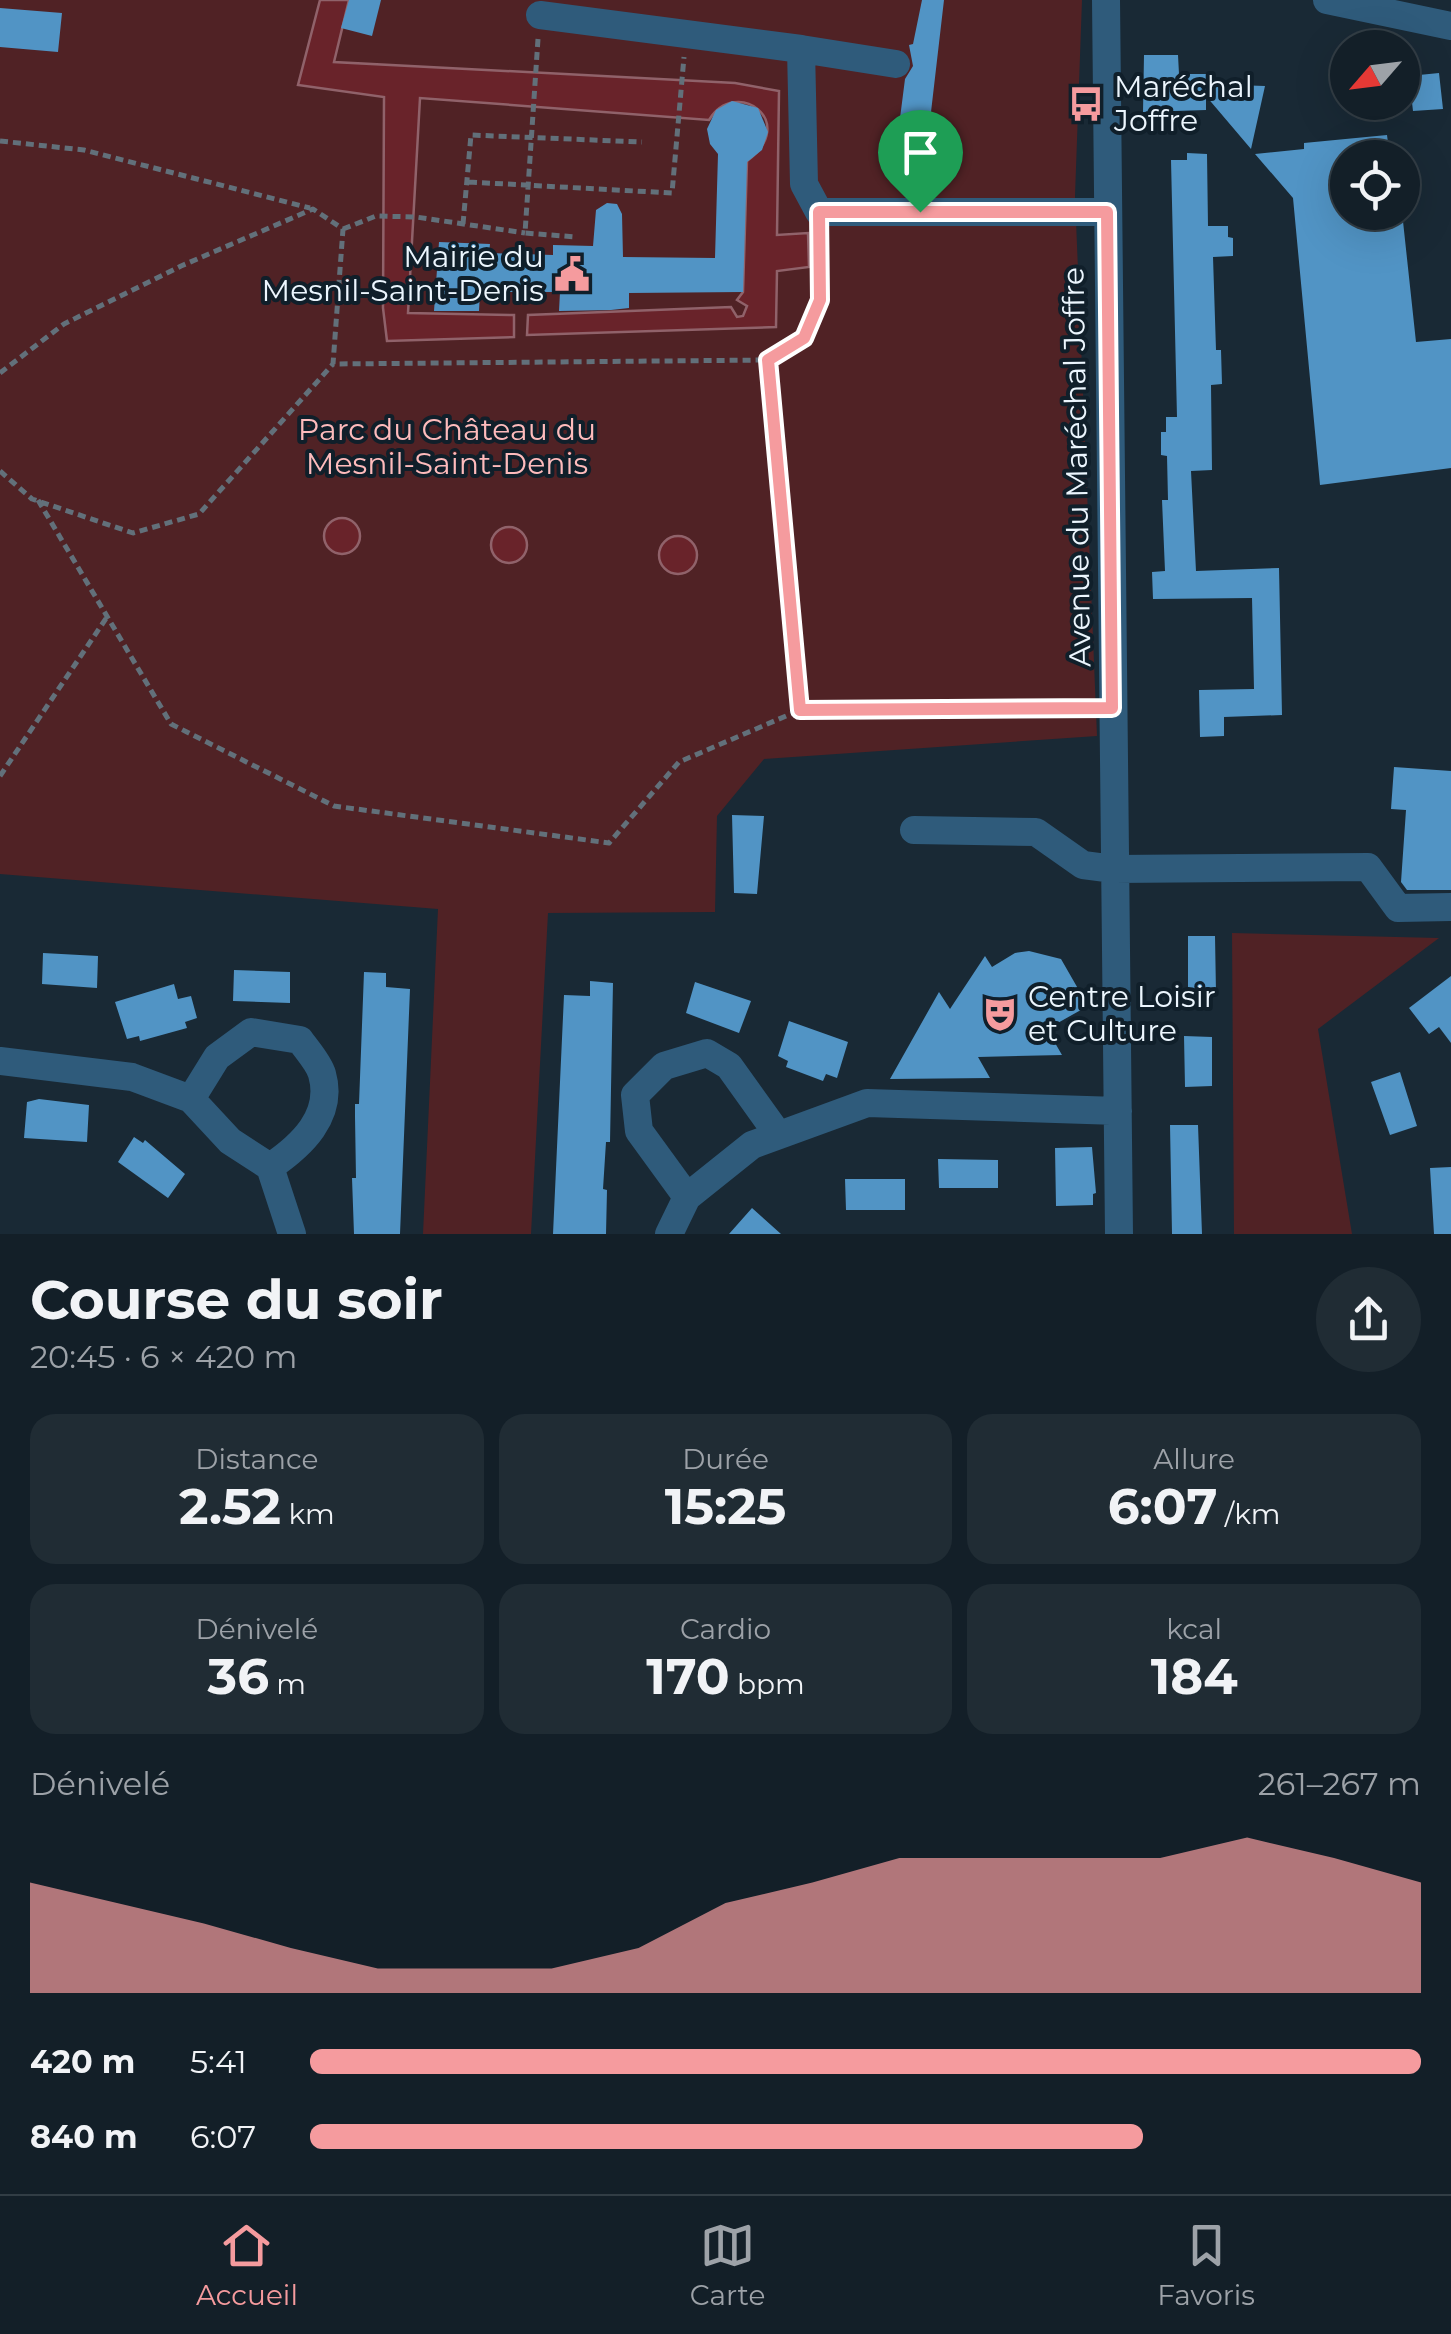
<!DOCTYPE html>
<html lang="fr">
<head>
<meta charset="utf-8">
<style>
	:root { --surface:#131f28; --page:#202c34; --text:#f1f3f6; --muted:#9da2a8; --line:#323d45; --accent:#f59b9e }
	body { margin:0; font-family:Montserrat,sans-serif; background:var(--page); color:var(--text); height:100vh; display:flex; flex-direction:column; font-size:38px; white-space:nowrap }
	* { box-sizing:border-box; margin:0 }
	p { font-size:32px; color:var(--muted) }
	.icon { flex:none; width:55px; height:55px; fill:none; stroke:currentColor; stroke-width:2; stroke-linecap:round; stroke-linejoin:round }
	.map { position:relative; height:1234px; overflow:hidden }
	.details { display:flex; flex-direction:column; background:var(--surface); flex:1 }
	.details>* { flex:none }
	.needle { width:65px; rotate:242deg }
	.buttons { position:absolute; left:1330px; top:30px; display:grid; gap:20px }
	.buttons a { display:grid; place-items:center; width:90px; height:90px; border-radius:50%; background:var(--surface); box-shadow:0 10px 40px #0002,0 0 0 2px var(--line); font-size:50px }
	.pin { position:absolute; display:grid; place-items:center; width:85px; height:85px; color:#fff; margin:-102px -42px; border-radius:50% 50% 50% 0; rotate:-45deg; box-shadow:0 0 10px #0007 }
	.pin .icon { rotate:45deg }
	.round { display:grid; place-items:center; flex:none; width:105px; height:105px; border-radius:52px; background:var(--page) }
	.summary { display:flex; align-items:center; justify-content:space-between; height:170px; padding:0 30px }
	h1 { font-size:55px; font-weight:700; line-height:75px }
	.metrics { display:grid; grid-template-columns:repeat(3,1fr); gap:15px; height:170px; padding:10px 30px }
	.metrics div { display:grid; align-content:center; border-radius:25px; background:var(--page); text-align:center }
	.metrics b { font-size:50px; font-weight:700 }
	.metrics small { font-size:28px; font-weight:400 }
	.metrics p { font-size:28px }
	.chart { height:280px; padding:20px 30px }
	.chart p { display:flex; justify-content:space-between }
	.chart svg { width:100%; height:180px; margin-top:10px; fill:var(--accent); opacity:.7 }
	ul { padding:0 30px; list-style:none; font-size:32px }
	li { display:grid; grid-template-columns:160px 120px 1fr; align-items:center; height:75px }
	li i { height:25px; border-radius:12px; background:var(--accent) }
	.tab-bar { display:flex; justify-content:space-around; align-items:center; height:140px; border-top:2px solid var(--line); background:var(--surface); font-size:28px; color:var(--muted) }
	.tab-bar a { display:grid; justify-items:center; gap:5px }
	.tab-bar .selected { color:var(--accent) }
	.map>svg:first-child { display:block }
</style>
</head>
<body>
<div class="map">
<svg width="1451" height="1234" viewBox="0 0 1451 1234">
	<rect width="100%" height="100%" fill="#192935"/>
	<path fill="#502225" d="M0,0h1082l-7,196 22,540 -333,23 -47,57 -2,96 -167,1 -17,321h-108l15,-325 -438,-35z
		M1232,933l207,5 -121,91 34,205h-118z"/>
	<path fill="#69232a" stroke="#90626a" stroke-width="2.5" d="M320,0h29l-15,62 401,21 44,8 -2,144 31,-2 1,34 -32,4 -1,56 -249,8 1,-20 203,-8 6,10 6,-1 4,-10 -10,-6 6,-8 4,-131c53,-39 -11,-85 -38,-41l-289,-22 -12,215 106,2v22l-127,4 -4,-33 1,-211 -86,-12z
		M324 536a18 18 0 1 1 36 0a18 18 0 1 1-36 0Z
		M491 545a18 18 0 1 1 36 0a18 18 0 1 1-36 0Z
		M659 555a19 19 0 1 1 38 0a19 19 0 1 1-38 0Z"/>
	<path fill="#5194c5" d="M349,0h32l-9,36 -31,-8z
		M922,0h22l-21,181 -22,-3 7,-51 -9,-1 6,-47 8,-13 -4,-21 4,-1z
		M0,8l62,5 -4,39 -58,-5z
		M1144,55h34l1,19h27v10l59,2 -14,63 -45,-53v14l-63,2z
		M1439,73l4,36 -30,2 -4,-35z
		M732,101l26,7 10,24 -6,18 -15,12 -4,130 -114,1v15l-18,2 -52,1 1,-19h-80l-1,19h-45l5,-69 51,2 -1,9 64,2v-10l40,1 3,-36 11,-7 10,1 5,10 1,43 92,1 3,-104 -8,-10 -3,-15 9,-19z
		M1387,135l3,23h-42v54h54l14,130 35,-3v129l-131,17 -27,-287 -38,-44 49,-5v-6z
		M1187,153l20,1 1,72h20v11l5,1v18l-20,1 3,93h5l1,34 -11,1 1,85 -21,1 5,100 83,-3 3,147 -58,2v19l-24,1 -1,-47 55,-1 -2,-91 -99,1 -1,-27 13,-1 -3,-71h6l-1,-44 -6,-1v-23h5v-15h11l-6,-257h16z
		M1394,767l57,4v119h-44l-6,-8 5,-72 -15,-1z
		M732,815l32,1 -7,78 -23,-1z
		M1188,936h27l1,57 -28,1z
		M1029,951l32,8 27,47 -41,23 15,26 -84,2 12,21 -100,1 49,-87 11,17 35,-53 7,11 23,-14z
		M43,953l55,3 -1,32 -55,-4z
		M234,970l56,2v31l-57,-2z
		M364,972l22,1v14l24,2 -10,245h-46l-2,-56h4l-1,-61v-13h4z
		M1451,976v67l-12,-16 -10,7 -20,-26z
		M590,981l23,2 -3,159h-4l-3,47 4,1 -1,44h-53l11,-239 26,1z
		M695,982l56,19 -12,32 -53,-20z
		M174,984l4,15 13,-3 6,22 -12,4 2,6 -47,13 -1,-5 -12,3 -12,-37z
		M789,1021l59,21 -11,36 -11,-4 -3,7 -37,-14 2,-6 -10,-5z
		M1184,1036l28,1v49l-27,1z
		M1400,1072l17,54 -27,9 -19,-53z
		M39,1099l50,6 -2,37 -63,-4 3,-36z
		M1170,1125h28l4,109h-30z
		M134,1137l9,6 2,-3 40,34 -17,24 -50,-36z
		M1092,1147l4,46 -3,1v11l-37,1 -1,-58z
		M938,1159l60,1v28h-59z
		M1451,1167v67h-17l-4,-66z
		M845,1179h60v31h-59z
		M752,1208l29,26h-52z"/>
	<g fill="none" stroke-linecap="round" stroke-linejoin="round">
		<path stroke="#62707a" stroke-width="5" stroke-dasharray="8 5" stroke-linecap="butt" d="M538,39l-13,194 52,4
			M0,141l84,9 226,58
			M469,182l203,11 12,-136
			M463,224l8,-89 171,7
			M343,229l33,-13 40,1 109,16
			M768,360l32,350
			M0,373l64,-49 117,-58 132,-57 30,20 -10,135 435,-4 35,-21 16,-38v-64
			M0,471l32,28 101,34 66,-19 134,-150
			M38,500l133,224 163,82 275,37 70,-81 121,-52 289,-2
			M0,776l107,-159"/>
		<path stroke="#2f5b7b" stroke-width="28" d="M1106,0l13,1234
			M1327,0l124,26
			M540,15l261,34 3,135 15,28h288
			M801,49l95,15
			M914,830l122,2 47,33 31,4 254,-2 30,41 53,-1
			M0,1061l132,16 59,22 39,42 40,26 22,67
			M191,1099l26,-42 34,-25 49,8c7,10 19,23 22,34 12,42 -21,72 -52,93
			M687,1197l-48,-66 -4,-36 29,-29 43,-13 22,13 48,67
			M669,1234l18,-37 65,-52 115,-42 251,8"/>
	</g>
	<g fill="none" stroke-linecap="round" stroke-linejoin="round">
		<defs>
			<path id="route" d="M819,212h288l5,496 -312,2 -32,-350 36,-22 16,-38z"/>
		</defs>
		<use href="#route" stroke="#fff" stroke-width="20"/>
		<use href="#route" stroke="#f59b9e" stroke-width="12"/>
	</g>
	<defs>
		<symbol id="bus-bare" viewBox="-9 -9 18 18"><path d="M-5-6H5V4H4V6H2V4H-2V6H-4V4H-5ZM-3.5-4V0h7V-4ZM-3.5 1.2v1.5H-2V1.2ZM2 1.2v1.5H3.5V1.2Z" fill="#f59b9e" stroke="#101f2a" stroke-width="2.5" paint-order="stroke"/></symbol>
		<symbol id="civic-bare" viewBox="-9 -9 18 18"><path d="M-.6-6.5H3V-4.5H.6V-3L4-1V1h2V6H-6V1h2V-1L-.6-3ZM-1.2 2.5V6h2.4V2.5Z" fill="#f59b9e" stroke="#101f2a" stroke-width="2.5" paint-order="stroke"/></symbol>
		<symbol id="theatre-bare" viewBox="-9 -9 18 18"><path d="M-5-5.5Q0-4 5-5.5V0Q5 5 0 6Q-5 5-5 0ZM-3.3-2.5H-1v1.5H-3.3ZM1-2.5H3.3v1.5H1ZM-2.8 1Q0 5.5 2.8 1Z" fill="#f59b9e" stroke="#101f2a" stroke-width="2.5" paint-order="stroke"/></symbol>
	</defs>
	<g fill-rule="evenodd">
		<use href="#bus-bare" x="1061" y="79" width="50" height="50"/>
		<use href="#civic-bare" x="547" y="249" width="50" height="50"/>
		<use href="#theatre-bare" x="975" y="989" width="50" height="50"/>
	</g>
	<g text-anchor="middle" stroke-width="8" stroke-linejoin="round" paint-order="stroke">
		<g font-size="30" fill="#ecf6fe" stroke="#101f2a" text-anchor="start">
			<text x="1114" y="97">Maréchal<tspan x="1114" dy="34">Joffre</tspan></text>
			<text x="544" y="267" text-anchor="end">Mairie du<tspan x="544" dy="34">Mesnil-Saint-Denis</tspan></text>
			<text x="1028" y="1007">Centre Loisir<tspan x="1028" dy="34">et Culture</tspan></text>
		</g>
		<g font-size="30" fill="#febbbc" stroke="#101f2a">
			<text x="447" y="440">Parc du Château du<tspan x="447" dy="34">Mesnil-Saint-Denis</tspan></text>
		</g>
		<g font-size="30" fill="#ecf6fe" stroke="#101f2a">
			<text transform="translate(1077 467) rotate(-91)" y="10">Avenue du Maréchal Joffre</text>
		</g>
	</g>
</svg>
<div class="buttons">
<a><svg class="needle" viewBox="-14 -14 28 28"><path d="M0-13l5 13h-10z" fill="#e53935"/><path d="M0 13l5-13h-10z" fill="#9da2a8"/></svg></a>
<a><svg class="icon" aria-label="locate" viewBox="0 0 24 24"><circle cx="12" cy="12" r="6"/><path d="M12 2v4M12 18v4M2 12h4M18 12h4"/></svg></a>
</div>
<div class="pin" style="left:920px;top:212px;background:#1e9e55"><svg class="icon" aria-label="arrive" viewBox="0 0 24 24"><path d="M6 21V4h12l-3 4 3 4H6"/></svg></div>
</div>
<section class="details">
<div class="summary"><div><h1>Course du soir</h1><p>20:45 · 6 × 420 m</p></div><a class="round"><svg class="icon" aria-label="share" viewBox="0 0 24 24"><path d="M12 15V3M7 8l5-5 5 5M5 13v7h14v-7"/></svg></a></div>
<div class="metrics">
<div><p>Distance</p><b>2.52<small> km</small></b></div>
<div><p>Durée</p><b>15:25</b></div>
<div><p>Allure</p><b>6:07<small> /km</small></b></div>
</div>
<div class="metrics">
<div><p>Dénivelé</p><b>36<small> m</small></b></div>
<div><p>Cardio</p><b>170<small> bpm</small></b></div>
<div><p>kcal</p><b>184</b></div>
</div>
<div class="chart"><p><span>Dénivelé</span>261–267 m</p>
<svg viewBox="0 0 160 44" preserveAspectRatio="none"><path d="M0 44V17L10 22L20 27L30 33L40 38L50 38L60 38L70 33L80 22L90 17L100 11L110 11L120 11L130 11L140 6L150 11L160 17V44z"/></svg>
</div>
<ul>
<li><b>420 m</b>5:41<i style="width:100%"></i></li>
<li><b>840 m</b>6:07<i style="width:75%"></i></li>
</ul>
</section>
<nav class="tab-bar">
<a class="selected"><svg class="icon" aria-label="home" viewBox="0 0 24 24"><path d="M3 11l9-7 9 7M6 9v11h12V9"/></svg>Accueil</a>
<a><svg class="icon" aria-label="map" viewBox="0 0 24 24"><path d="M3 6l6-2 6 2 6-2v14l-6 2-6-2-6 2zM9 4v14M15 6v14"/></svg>Carte</a>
<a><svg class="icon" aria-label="saved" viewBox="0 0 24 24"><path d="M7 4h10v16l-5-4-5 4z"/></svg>Favoris</a>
</nav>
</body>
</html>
